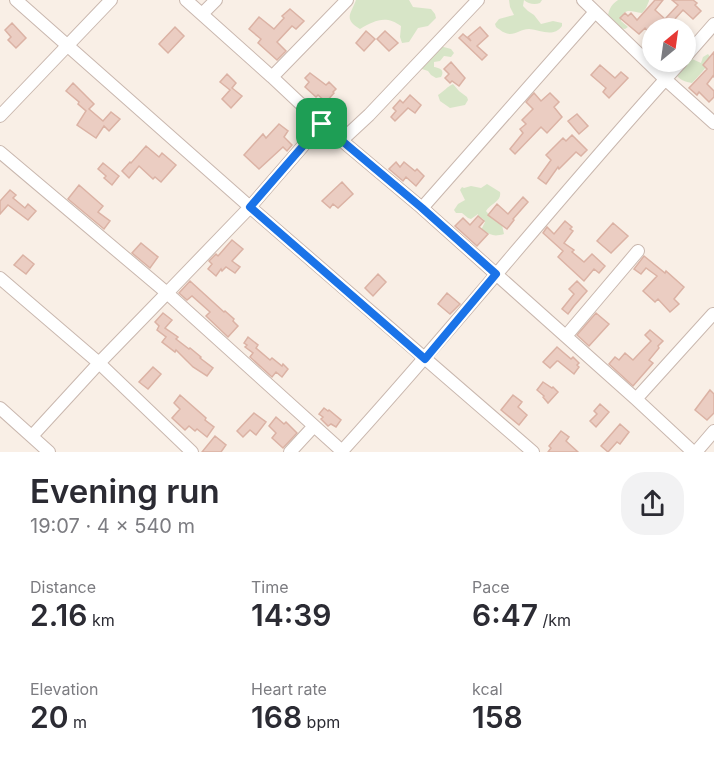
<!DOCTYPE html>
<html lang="en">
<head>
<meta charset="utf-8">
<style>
	:root { --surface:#fff; --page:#f2f2f3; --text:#2b2b33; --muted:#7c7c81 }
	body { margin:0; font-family:Inter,sans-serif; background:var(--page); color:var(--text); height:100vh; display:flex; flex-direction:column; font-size:22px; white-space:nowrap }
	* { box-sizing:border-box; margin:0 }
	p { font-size:20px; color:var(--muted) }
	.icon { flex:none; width:33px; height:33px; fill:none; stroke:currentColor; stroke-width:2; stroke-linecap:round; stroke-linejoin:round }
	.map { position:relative; height:452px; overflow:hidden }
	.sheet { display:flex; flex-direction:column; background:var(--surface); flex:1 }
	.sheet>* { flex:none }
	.needle { width:39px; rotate:29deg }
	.fabs { position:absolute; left:642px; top:18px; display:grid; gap:12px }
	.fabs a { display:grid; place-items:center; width:54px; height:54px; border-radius:50%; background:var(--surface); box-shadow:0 3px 9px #0003; font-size:30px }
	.pin { position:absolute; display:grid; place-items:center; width:51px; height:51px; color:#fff; margin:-26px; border-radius:12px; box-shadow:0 3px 9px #0006 }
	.round { display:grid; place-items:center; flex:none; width:63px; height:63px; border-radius:24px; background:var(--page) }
	.summary { display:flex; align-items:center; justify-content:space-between; height:102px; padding:0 30px }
	h1 { font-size:33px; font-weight:600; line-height:45px }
	.figures { display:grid; grid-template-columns:repeat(3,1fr); gap:9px; height:102px; padding:6px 30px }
	.figures div { display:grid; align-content:center }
	.figures b { font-size:30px; font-weight:600 }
	.figures small { font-size:16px; font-weight:400 }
	.figures p { font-size:16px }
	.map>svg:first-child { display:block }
</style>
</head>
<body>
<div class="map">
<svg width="714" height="452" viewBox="0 0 714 452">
	<rect width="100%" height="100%" fill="#f9efe6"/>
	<path fill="#d7e5c7" d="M356,0h53l4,7 18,2 4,5 1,4 -8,8 -10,2 -9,14 -7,1 -2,-6 1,-11c-15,-11 -26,-6 -41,3 -17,-10 -9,-15 -4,-29z
		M509,0h33l-2,3c-5,2 -12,1 -16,-3l-1,6 5,5 6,4 7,9 12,-3 9,2v3c-9,12 -21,4 -33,3 -7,0 -13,5 -19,5 -5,0 -10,-4 -14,-7l-1,-3 4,-5 15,-4 -4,-8z
		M618,0h31v1l-3,7 -4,5c-11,-1 -18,-7 -21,8l7,6 -3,2 -7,-1 -10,-4c-1,-10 1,-18 10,-24z
		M440,46l11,3 3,4 -3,4 -7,-1 -4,5 -6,1v5c6,1 11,3 7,10l-5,1 -5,-3 -3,-4 -6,-2 -1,-3z
		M708,54l3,4c-2,7 -13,19 -19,25 -6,-1 -14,-3 -16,-10l14,-15 11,5 2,-6z
		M453,84l6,7 8,6 1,3 -3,5 -15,3 -10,-7 -2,-6c5,-3 10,-9 15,-11z
		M487,184l13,8c2,9 -10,12 -14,19l6,7 10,7 2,9c-11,3 -12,1 -22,-4v-2l3,-6 -2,-3 -5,-3v-2l-7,5 -3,-1 -6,-5h-6l-2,-3 4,-6 7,-4 -5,-10 2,-3 2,1 7,-2 10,2z"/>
	<path fill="#ebcdc2" stroke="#dbb2a4" stroke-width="1.5" d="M655,0h8l-8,10 10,9 13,-14 -6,-5h21l4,3 -2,2 6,6 -8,8 -10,-9 -9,10 8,8h-30v8l-7,-8 -6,6 -19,-16 5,-5 3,3 3,-3 6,7z
		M290,9l14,12 -8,8 -4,-3 -15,16 9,9 -9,9 -19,-17 3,-4 -12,-10 10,-12 15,12 10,-11 -2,-2z
		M12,23l14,15 -10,10 -8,-8 3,-3 -6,-7z
		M175,27l9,9 -16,17 -9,-9z
		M480,27l8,9 -11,10 10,9 -5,5 -23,-22 4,-4 8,7 -3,-4z
		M366,31l9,8 -11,12 -8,-8z
		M385,31l13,12 -9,8 -12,-12z
		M714,52v25l-1,-1 -6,8 7,7v6l-5,5 -10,-10 -2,3 -8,-7 18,-19 -4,-4z
		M451,62l14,16 -6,8 -7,-5 -2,2 -5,-5 4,-4 -5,-5z
		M600,65l15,13 6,-6 7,6 -19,20 -6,-6 3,-4 -15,-13z
		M310,73l16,12 3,-3 7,7 -3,3 1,1 -8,9 -8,-7 -2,2 -11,-10 4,-5 -4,-4z
		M227,74l9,9 -4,5 10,8 -11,12 -9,-9 8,-9 -10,-8z
		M73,83l21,21 -5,5 14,12 8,-9 9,7 -11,12 -5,-5 -8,12 -19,-13 9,-14 -8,-7 1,-2 -13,-11z
		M534,93l7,8 9,-8 9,9 -5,5 8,10 -15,16 -6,-6 -26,27 -5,-5 13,-16 -3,-4 6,-5 -4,-4 11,-11 -7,-7z
		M410,95l11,10 -6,8 -7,-5 -13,13 -4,-4 5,-6 -3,-3 7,-8 3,3z
		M577,114l11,12 -9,8 -11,-13z
		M279,124l9,7 -4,6 8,8 -5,6 -4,-4 -24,22 -15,-14 19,-21 3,4z
		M572,135l15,15 -6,6 -5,-4 -17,17 -1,-2 -12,17 -8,-6 13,-18 -5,-5 17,-17 3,3z
		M146,146l13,11 3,-4 14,12 -15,17 -6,-5 -2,2 -14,-13 -10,12 -7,-7 8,-9 1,1z
		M396,162l4,5 4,-5 11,9 2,-2 7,7 -8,10 -10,-9 -3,4 -14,-12z
		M103,163l16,13 -7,9 -8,-7 2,-2 -8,-7z
		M342,182l11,12 -15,14 -5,-4 -3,4 -8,-7z
		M79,185l24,21 -5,6 12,9 -6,8 -36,-30z
		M10,190l6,5 -3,3 12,10 3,-4 8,7 -8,9 -20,-15 -8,9v-13z
		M523,197l5,5 -15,17 1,1 -7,9 -19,-14 9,-11 11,10z
		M478,216l6,5 -5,6 9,7 -11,12 -22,-20 8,-8 7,7z
		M565,221l7,6 -2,2 3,2 -9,12 10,7 -2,2 12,10 8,-8 13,12 -6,7 -5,-4 -10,12 -26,-24 5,-6 -20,-18 4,-6 7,7z
		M613,223l15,13 -17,17 -14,-12z
		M232,240l11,9 -11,12 8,6 -5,6 -9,-6 -4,4 -1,-2 -5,7 -8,-7 4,-5 -3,-3 7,-7 2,2z
		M141,243l17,14 -8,11 -18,-15z
		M23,255l11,9 -8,10 -12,-9z
		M644,256l21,17 1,-2 18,16 -10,12 5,5 -9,8 -12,-13 -3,3 -12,-11 14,-15 -11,-8 -5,6 -7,-5z
		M378,274l8,8 -13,14 -8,-8z
		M190,281l34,31 1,-1 9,8 -1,2 5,5 -10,11 -22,-21 4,-4 -18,-16 -5,4 -8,-7z
		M577,281l10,10 -13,15 -6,8 -6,-5 12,-15 -5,-5z
		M447,293l13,11 -10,10 -12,-10z
		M163,313l9,7 -7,8 13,9 -2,2 13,10 1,-1 11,9 -1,1 13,10 -6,8 -14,-9 -17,-17 -1,2 -13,-10 4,-5 -9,-7 2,-4 -4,-4z
		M596,313l13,11 -20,22 -12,-11z
		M650,330l13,11 -5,5 1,2 -10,12 4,3 -20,23 -24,-22 6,-7 4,3 6,-7 8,7 18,-19 -6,-6z
		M248,337l10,8 -2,3 14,12 2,-2 10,8 1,-2 5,5 -6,8 -6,-5 -4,5 -22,-20 3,-4 -8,-6 2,-2 -3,-2z
		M557,347l14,12 2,-2 6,6 -2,2 2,2 -5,7 -16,-13h-1l-7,7 -7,-6z
		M153,367l8,7 -13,15 -9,-7z
		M543,382l9,6 1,-1 5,5 -10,11 -5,-6 1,-1 -7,-6z
		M710,390l4,4v19l-7,7 -12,-10z
		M180,395l26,23 -1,2 9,7 -7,10 -10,-8 -2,2 -6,-5 -4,4 -13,-12 8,-9 -6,-6z
		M513,395l9,7 -4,5 9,8 -8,10 -18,-15z
		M600,404l9,8 -13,15 -6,-6 7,-7 -3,-3z
		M324,408l4,3 1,-1 12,10 -5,7 -5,-3 -3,2 -7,-7 2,-2 -4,-3z
		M254,413l12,9 -10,13 -6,-5 -7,7 -6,-6z
		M276,417l8,7 2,-2 11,11 -14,15 -11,-10 4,-5 -7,-7z
		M620,424l9,8 -9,12 -3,-2 -9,10 -7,-6z
		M561,431l8,6 -3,4 12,11h-30l3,-4 -2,-2z
		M215,436l11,9 -5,7h-19z"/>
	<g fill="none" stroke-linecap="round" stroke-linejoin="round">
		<defs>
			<path id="minor" d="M16,0l234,207 283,245
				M186,0l86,77 50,47 100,84 214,191 57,53
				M583,0l82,79 49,44
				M202,14l14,-14
				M686,56l28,-32
				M272,77l75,-77
				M0,116l111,-116
				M322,124l-72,83 -83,86 176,159
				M342,140l27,-25 109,-115
				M0,152l167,141 -68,70 -67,73
				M422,208l173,-196
				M0,278l99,85 93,89
				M566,336l72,-85
				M636,399l77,-85
				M0,408l49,44
				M342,451c116,-127 223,-262 339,-389
				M290,452l24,-26
				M696,452l18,-21"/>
		</defs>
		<use href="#minor" stroke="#c9b7ae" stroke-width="14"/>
		<use href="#minor" stroke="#fff" stroke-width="12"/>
	</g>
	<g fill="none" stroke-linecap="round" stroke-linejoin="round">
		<defs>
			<path id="route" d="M322,124l100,84 74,66 -71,85 -175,-152z"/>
		</defs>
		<use href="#route" stroke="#fff" stroke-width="12"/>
		<use href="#route" stroke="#1a73e8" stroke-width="8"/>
	</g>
</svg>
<div class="fabs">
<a><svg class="needle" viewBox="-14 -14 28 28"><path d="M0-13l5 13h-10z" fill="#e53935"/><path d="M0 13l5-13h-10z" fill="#7c7c81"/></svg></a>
</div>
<div class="pin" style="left:322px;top:124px;background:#1e9e55"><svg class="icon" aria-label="arrive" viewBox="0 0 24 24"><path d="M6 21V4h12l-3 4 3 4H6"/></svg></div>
</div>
<section class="sheet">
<div class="summary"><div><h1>Evening run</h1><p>19:07 · 4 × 540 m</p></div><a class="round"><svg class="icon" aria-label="share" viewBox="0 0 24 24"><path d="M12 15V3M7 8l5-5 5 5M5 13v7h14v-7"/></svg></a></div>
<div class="figures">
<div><p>Distance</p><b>2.16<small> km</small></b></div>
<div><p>Time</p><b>14:39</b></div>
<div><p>Pace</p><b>6:47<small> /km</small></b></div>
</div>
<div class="figures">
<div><p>Elevation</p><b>20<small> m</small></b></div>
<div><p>Heart rate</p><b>168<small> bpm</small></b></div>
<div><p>kcal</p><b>158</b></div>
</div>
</section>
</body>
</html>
